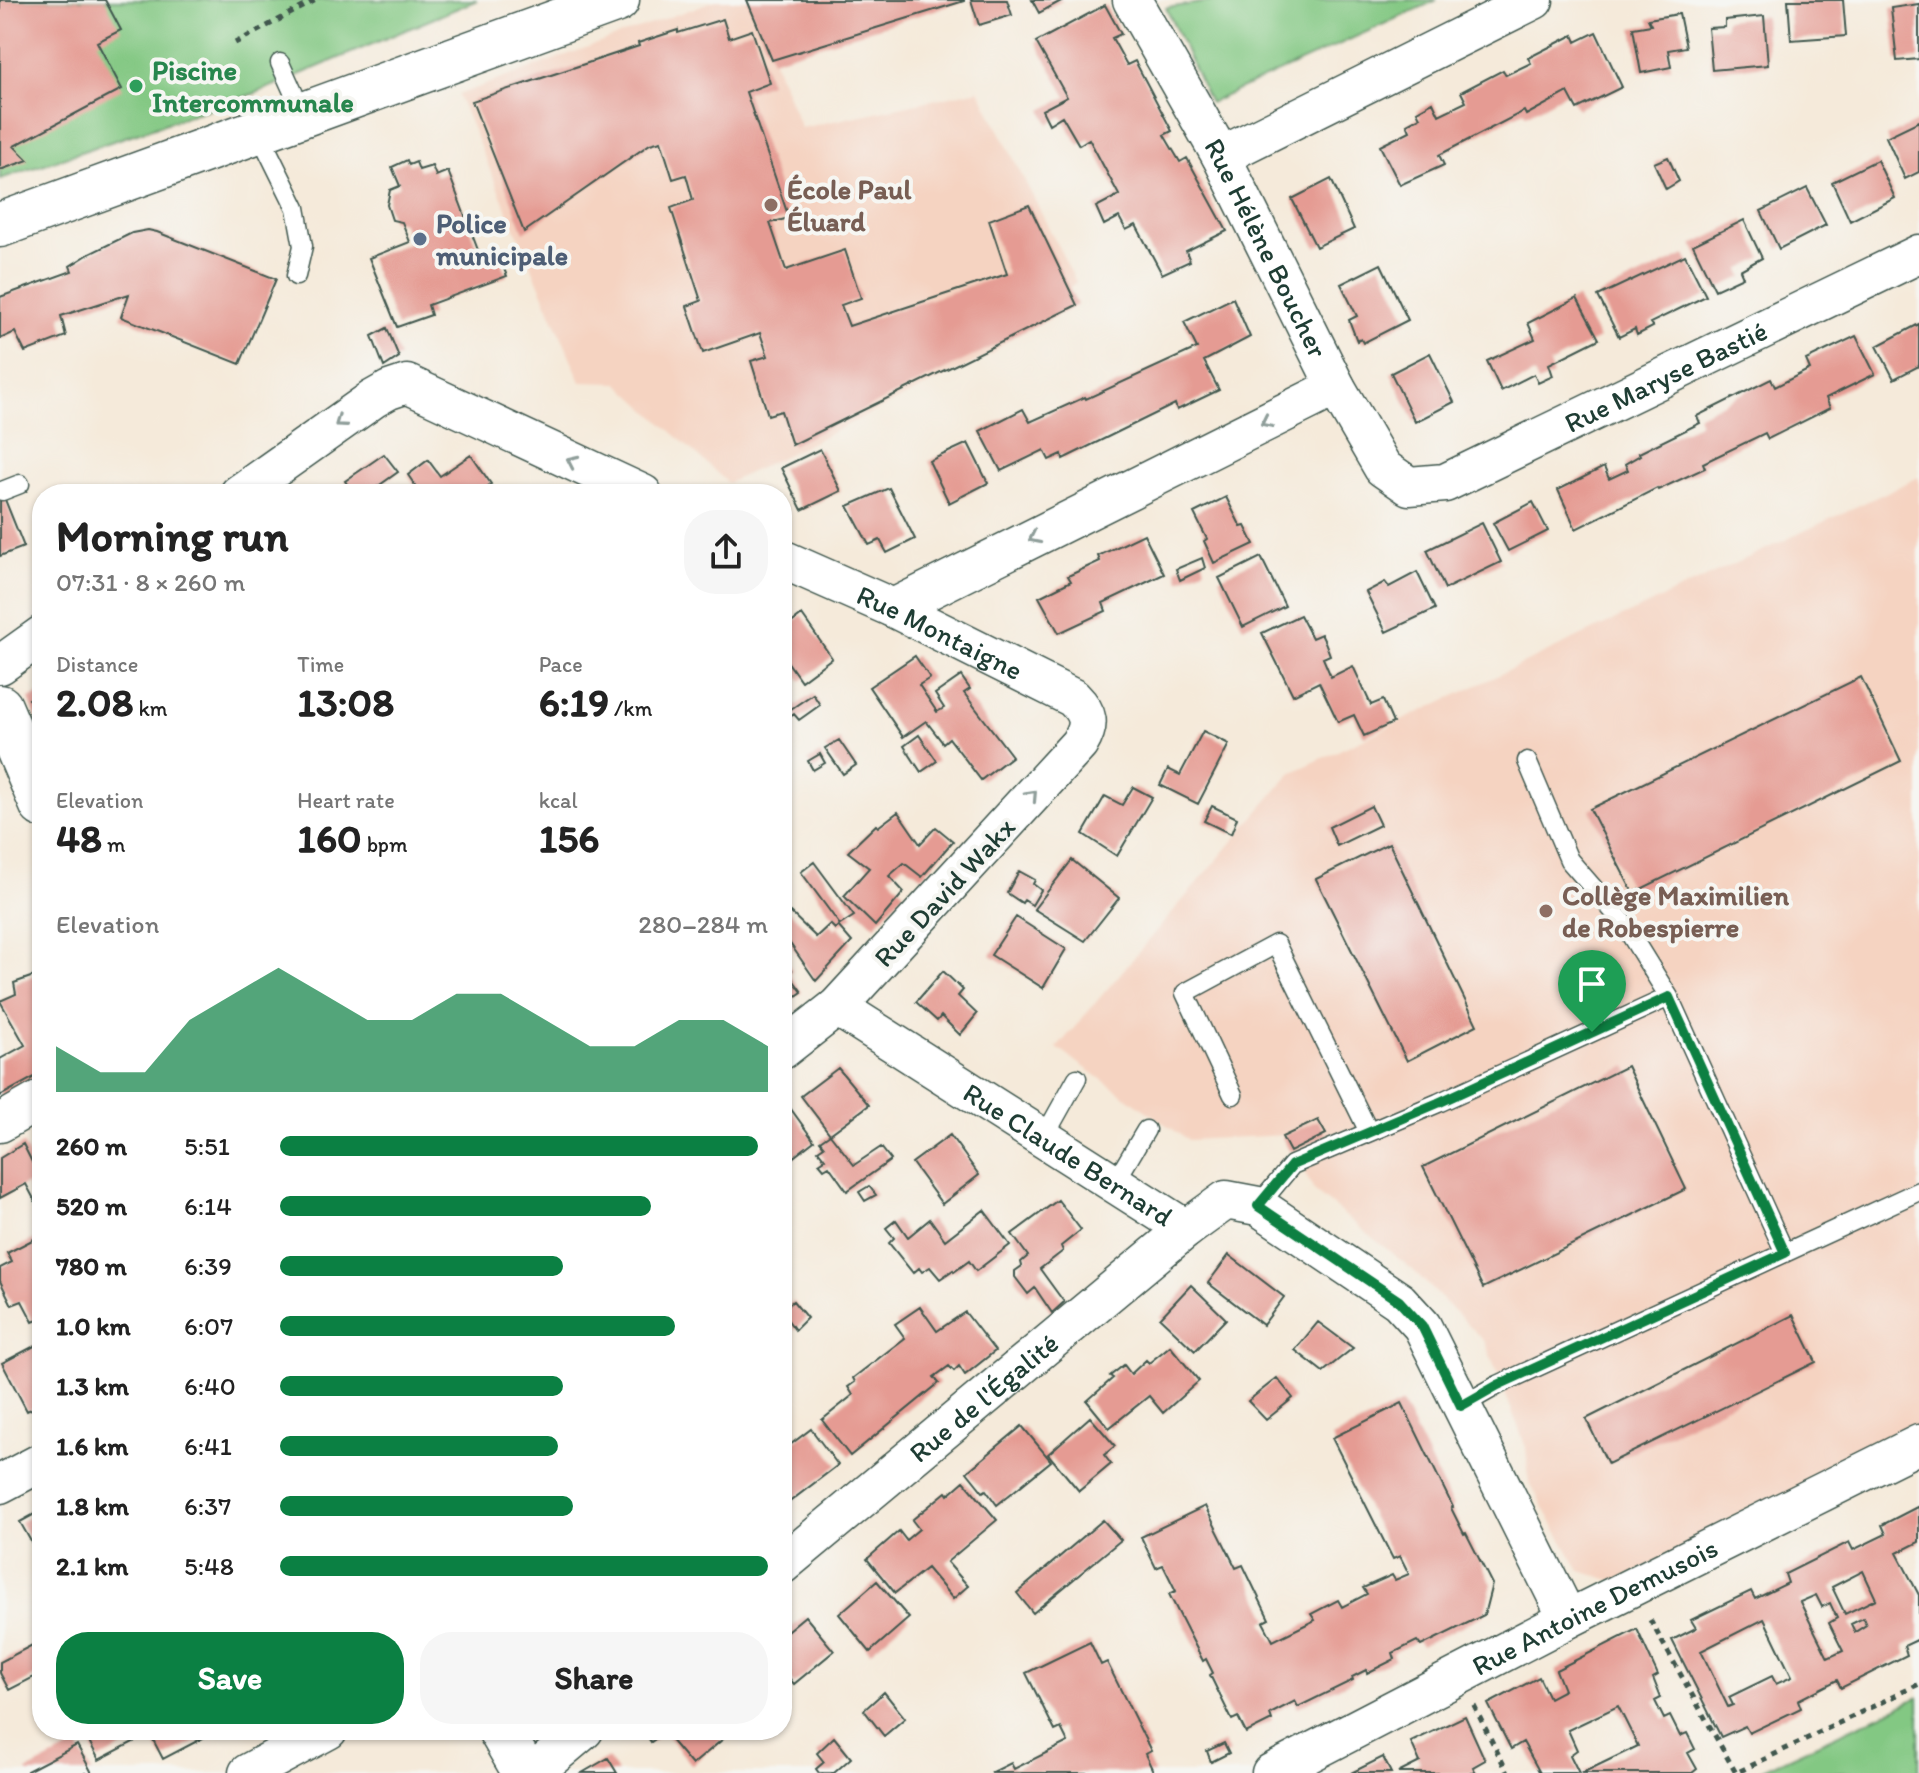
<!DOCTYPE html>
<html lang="en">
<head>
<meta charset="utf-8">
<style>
	:root { --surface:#fff; --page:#f6f6f6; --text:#222; --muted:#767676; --accent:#0b8043 }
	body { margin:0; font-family:Itim,sans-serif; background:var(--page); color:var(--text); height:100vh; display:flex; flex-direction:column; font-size:30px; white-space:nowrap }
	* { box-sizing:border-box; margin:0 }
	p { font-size:26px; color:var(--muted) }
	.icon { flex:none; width:44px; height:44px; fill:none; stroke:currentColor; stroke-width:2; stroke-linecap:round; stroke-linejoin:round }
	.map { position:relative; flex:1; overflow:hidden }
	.sheet { position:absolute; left:32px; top:484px; width:760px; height:1256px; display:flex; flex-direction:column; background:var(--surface); border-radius:32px; box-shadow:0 2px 6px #0004 }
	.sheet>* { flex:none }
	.pin { position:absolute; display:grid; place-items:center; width:68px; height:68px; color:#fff; margin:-82px -34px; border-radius:50% 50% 50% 0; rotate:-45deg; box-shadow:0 0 8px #0007 }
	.pin .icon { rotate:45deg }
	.round { display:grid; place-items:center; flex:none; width:84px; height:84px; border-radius:32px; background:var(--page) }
	.head { display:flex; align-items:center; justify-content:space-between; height:136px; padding:0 24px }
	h1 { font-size:44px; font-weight:700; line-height:60px }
	.metrics { display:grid; grid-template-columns:repeat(3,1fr); gap:12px; height:136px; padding:8px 24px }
	.metrics div { display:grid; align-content:center }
	.metrics b { font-size:40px; font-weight:700 }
	.metrics small { font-size:22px; font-weight:400 }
	.metrics p { font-size:22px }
	.chart { height:224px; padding:16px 24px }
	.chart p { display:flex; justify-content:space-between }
	.chart svg { width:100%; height:144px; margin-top:8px; fill:var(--accent); opacity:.7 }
	.action { display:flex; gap:16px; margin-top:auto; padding:16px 24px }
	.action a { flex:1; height:92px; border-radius:32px; background:var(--accent); color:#fff; font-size:32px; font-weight:700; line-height:92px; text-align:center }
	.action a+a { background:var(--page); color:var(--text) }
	ul { padding:0 24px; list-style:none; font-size:26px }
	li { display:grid; grid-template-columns:128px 96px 1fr; align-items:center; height:60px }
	li i { height:20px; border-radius:10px; background:var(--accent) }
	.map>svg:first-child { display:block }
</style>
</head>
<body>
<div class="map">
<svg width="1919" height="1773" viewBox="0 0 1919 1773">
	<rect width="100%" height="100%" fill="#f6f6f2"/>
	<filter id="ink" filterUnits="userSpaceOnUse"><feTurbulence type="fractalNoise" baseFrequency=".0125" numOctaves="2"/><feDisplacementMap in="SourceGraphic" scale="16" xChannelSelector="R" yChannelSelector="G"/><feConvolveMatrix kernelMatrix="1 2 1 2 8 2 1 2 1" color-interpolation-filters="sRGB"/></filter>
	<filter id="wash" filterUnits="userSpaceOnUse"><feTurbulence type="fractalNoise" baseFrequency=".006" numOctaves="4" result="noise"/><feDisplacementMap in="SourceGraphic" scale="32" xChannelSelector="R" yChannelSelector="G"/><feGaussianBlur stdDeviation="1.8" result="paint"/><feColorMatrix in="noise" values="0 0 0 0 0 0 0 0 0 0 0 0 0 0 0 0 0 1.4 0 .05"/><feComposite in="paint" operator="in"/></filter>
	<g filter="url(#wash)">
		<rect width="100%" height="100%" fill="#f5eada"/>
		<path fill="#f5d3c1" d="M716,0h33l52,128 178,-38 97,192 -84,72 -264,129 -110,-100 -37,-1 -123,-287z
			M1919,477v953l-301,152 -38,-11 -51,-89 -3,-35 -41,-105 -72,-72 -99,-79 -28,-56 -98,5 -131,-92 234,-275z"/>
		<path fill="#83c883" stroke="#51825c" stroke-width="2" d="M0,0h477l-221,93 -256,86z
			M1221,0h216l-227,103 -44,-95z
			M1919,1697v76h-165z"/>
		<g id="blocks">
			<path fill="#e59b93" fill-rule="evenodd" d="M0,0h105l16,30 -24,12 25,47 -108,57 14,14 -28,10z
				M747,0h217v1l-192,59z
				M971,0h36l5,15 -33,10z
				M1032,0h31l-24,13z
				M1788,0h55l3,36 -55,4z
				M1919,4v55l-22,2 -6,-53z
				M1105,5l16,29 -9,4 15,27 8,-4 37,70 -8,4 16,27 7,-4 40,73 -41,20 4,10 -28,13 -26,-49 -10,5 -7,-13 -15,8 -8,-18 23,-12 -30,-56 -10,6 -17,-29 -13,8 -7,-14 25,-13 -31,-55z
				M1679,14l7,33 -18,3 3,17 -30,6 -8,-45 18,-3 -3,-6z
				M1764,16l4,49 -56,5 -4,-42 17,-1v-7z
				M723,19l6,19 23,-8 18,53 -24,9 43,126 -19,5 16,47 59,-20 16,48 -20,7 8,21 158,-52 -18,-54 40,-15 48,100 -285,140 -11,-34 -13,4 -17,-54 17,-5 -8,-23 -57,20 -16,-47 14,-5 -30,-93 22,-8 -7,-25 -13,4 -12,-38 -11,3 -126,88 -52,-131 167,-55 -1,-3 40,-13v3z
				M1596,32l26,55 -45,22 -9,-17 -42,23 -2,-4 -85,44 5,10 -44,20 -20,-39 30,-15 -3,-7 13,-7 -3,-6 16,-9 6,13 27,-13 -5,-10 42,-22 3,5 25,-12 -3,-5 45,-23 3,7z
				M1919,121v51l-14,7 -19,-42z
				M1668,157l11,24 -13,8 -12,-26z
				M407,160l2,5 7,-3 3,8 13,-4 4,10 12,-5 33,87 16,-6 10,24 -79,29 3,10 -34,12 -28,-69 41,-16 -8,-20 -10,-2 -5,-15 3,-15 10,-4 -8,-19z
				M1877,160l18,38 -45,23 -18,-39z
				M1331,179l23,50 -38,18 -24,-48z
				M1807,188l19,37 -47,24 -18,-38z
				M1744,220l18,38 -22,12 3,7 -28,13 -22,-45z
				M148,230l9,2 119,47 -36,85 -119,-47 8,-23 -68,22 5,20 -41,16 -10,-20 -15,7v-42l72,-26 -2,-5 19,-12 43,-21z
				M1685,255l21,41 -56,27 3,4 -16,8 -2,-6 -16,8 -21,-41z
				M1381,264l27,56 -45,23 -2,-4 -4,2 -8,-21 8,-4 -16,-32z
				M1233,298l17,39 -46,24 15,29 -42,20 -2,-6 -112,55 -1,-5 -13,6 -5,-10 -43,21 -21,-40 43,-22 7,13 55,-25 1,2 111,-51 -13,-26z
				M1577,298l22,41 -50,25 4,12 -15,7 -4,-9 -33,17 -14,-30 48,-22 -7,-16z
				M1919,324v42l-25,13 -17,-33z
				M387,328l12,29 -15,10 -12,-31z
				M1856,336l19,38 -49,24 4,10 -62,31 -3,-6 -62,30 2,5 -47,22 -1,-2 -81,41 -18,-39 46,-23 5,12 19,-9 -3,-6 15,-9 -1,-2 61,-30 -3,-7 74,-37 4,8 35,-18 -4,-9z
				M1430,353l24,49 -39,20 -24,-49z
				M968,443l20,40 -39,20 -20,-42z
				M820,449l21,42 -39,19 -21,-42z
				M384,454l14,18 -31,22h-13l-9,-13z
				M471,455l20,29 -14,10h-56l-13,-19 20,-15 12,16z
				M0,487l24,60 -24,9z
				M889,488l26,51 -28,14 -7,-13 -11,5 -21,-39z
				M1226,497l15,30 4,-1 9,18 -40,19 -10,-22 3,-2 -13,-26z
				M1533,502l15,29 -40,20 -15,-28z
				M1482,523l19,39 -56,27 -18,-39z
				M1144,534l20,40 -61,29 3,8 -47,22 -20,-36 32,-16 -3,-5 32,-15 -2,-5z
				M1261,557l24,49 -42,21 -24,-49z
				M1202,558l3,10 -25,12 -4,-11z
				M1417,572l18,37 -49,23 -20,-40 19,-10 4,5z
				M802,615l30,43 -31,23 -19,-27v-24z
				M1300,615l12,23 9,-4 4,8 5,13 -7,3 8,19 22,-11 18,39 12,-5 10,23 -29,13 -10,-21 -16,7 -19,-40 -26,13 -31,-62z
				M915,656l15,22 -11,7 18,27 7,-4 -9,-14 26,-18 9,13 -6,4 48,63 -31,24 -32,-42 -6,5 -17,-22 -23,16 -34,-50z
				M1861,677l40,84 -268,132 -43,-84z
				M42,693v39l-13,-33z
				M813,694l7,11 -21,15 -5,-6 -12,9v-26l9,12z
				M1203,731l26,13 -31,60 -38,-19 8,-16 12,6z
				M919,735l18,26 -16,11 -17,-26z
				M839,740l17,25 -13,9 -18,-26z
				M820,754l5,9 -12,7 -5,-9z
				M1133,787l19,10 -35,59 -34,-22 22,-38 17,9z
				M1212,806l25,12 -6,16 -27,-13z
				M1371,806l9,19 -43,21 -8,-19z
				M898,812l22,32 16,-17 17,14 -31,36 -18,-14 -15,13 15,16 -29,34 -31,-30 25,-28 -21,-16 28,-27 2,2z
				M1389,843l88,182 -70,36 -91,-182z
				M1072,860l47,38 -34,43 -51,-32z
				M814,862l40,54 -14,9 -39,-53z
				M1019,871l16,9 -2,4 8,6 -9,15 -8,-5 -2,3 -15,-10z
				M790,912l26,25 14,-13 5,5 3,-3 14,16 -36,39 -34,-49v-14z
				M1016,917l50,32 -23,39 -52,-33z
				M782,956l10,14 -3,4 13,18 -20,14z
				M943,971l20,19 -5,6 19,18 -17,21 -19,-19 -4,5 -21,-19z
				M42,973v100l-42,23v-37l25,-14 -25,-44 16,-7 -2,-11z
				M1627,1066l59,123 -203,99 -60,-121z
				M838,1068l31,37 -39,29 -29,-38z
				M788,1105l26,36 -32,25v-56z
				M1318,1120l8,14 -36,18 -8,-15z
				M830,1134l24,31 27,-18 10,13 -44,31 -18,-25 -5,3 -5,-6 6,-4 -7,-9 6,-4 -4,-5z
				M950,1135l29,40 -37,29 -30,-41z
				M23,1144l16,32 3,-2v40l-16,-30 -26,14v-40z
				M869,1186l7,9 -11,6 -6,-9z
				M1058,1200l23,30 -20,16 2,5 -23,18 24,33 -12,11 -17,-25 -7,6 -13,-17v-6l7,-5 -1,-4 7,-6 -16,-22z
				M984,1210l26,35 -34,26 -7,-10 -15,11 -1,-2 -13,9 -10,-12 -8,5 -3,-4 -6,5 -24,-30 5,-5 -8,-10 10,-8 12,17 22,-18 15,21z
				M42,1235v83l-9,4 -11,-21 -10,4 -12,-24v-13l12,-6 -5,-9z
				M1229,1255l55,42 -21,28 -55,-42z
				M1191,1285l35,34 -31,32 -35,-33z
				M793,1301l14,17 -12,12 -13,-18v-2z
				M920,1307l17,24 28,-19 30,39 -30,24 -6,-9 -5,5 -5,-5 -15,11 5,6 -89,73 -28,-36 31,-25 -5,-8 7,-5 -2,-4 52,-40 -10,-14z
				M1793,1315l23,47 -208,102 -22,-45z
				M1318,1322l35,26 -30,24 -28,-22z
				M42,1342v62l-15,7 -25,-48z
				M1170,1346l29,35 -36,32 -14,-17 -40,32 -22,-27 26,-23 -3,-2 14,-11 7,9 15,-14 3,3z
				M1277,1378l16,20 -27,22 -18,-19z
				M1402,1403l51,104 -2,1 13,26 2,-1 26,51 -8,31 -63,31 -4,-5 -24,12 2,6 -28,14 -1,-3 -14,7 1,3 -55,27 -3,-6 -25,13 2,6 -26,13 -8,-16 -6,3 -22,-45 3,-2 -7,-14 -3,2 -34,-67 7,-3 -13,-26 -7,3 -15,-31 64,-31 31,62 7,-3 26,54 -6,3 10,19 42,-21 -4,-6 27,-14 4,7 25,-13 -4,-6 29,-13 3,5 14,-6 -9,-18 -7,3 -61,-121z
				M1090,1417l25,29 -11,9 7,9 -32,27 -31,-37z
				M1022,1426l29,35 -54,44 -11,-15 -3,2 -16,-20z
				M811,1429l27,36 -50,38 -6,-8v-44z
				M964,1481l33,39 -50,42 21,24 -15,13 -26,-31 -32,25 -28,-34 32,-28 7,9 13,-11 -7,-9 34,-28 2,3z
				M1919,1506v36l-22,11 22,42v44l-15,7 3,9 -66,33 -4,-8 -39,20 3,8 -52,25 -4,-7 -24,11 -49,-97 24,-12 -5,-8 60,-29 4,8 33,-16 -3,-9 64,-32 4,8 33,-16 -4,-9zM1863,1571l13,28 -31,15 -13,-27zM1816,1595l6,12 8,-4 7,15 -8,5 14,28 -15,7 -28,-56zM1863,1618l3,7 -11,7 -4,-8zM1764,1619l28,58 -16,7 -4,-8 -43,21 4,8 -5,2 -27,-56z
				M42,1510v51l-22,-39z
				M1103,1520l18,20 -88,73 -16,-20z
				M877,1581l32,37 -39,34 -31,-38z
				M805,1616l29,35 -40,33 -12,-15v-34z
				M1637,1629l21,46 -5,3 8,20 -6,3 9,18 6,-3 10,20 7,-3 8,16 -7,4 9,16 -5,4h-110l56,-27 -20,-40 -50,24 9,20 -7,5 9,18h-39l-17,-31 -12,7 -23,-45 51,-27 10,21 15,-8 -8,-20z
				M42,1640v33l-33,17 -9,-17v-11z
				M1090,1642l11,23 6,-3 44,89 -6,3 9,19h-163l20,-10 3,6 54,-27 -7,-14 -6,3 -29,-58z
				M884,1692l21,26 -21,18 -20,-26z
				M1465,1716l20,44 -12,7 3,6h-78l22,-11 -9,-20z
				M83,1730h51l5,9 -40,21z
				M148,1730h51l4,8 -40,21z
				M643,1730h16l3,4 -11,8z
				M666,1730h60l3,4 -37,31 -28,-33z
				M834,1737l17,21 -17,15h-15l-3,-4 8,-7 -7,-9z
				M1224,1743l5,10 -18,9 -4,-11z
				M77,1745l15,28h-64l-1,-2z
				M1383,1757l8,16h-40z
				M608,1758l9,15h-35z"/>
		</g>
	</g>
	<g filter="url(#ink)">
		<use href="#blocks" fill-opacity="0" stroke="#3f574d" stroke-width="2"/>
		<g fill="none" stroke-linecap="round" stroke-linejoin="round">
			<defs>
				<path id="service" d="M280,63l23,51
					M258,131l38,77 7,38 -7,30
					M2,491l18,-7
					M1527,761l42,99 53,61 47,76 116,256
					M1233,1095l-48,-102 91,-49 93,188
					M1043,1139l34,-61
					M1114,1184l32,-54
					M1258,1206l34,-41 146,-62 231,-106
					M1461,1406l37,-21 421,-194"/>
				<g id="minor">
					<path id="s1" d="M1132,0l89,156 115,231 47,81 26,18 36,-3 474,-229"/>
					<path d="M1221,156l313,-156"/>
					<path d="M239,494l134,-95 16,-9 18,-6 236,110"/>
					<path id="s2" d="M782,559l111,49 180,90c16,16 18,26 6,46l-242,263 -55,43"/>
					<path d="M893,608l443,-221"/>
					<path d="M0,665l42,-30"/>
					<path id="s3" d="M837,1007l349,222 40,-29 32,6 141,95 23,25 146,293"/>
					<path d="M0,1123l42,-24"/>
					<path d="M0,1484l42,-22"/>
					<path id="s4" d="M782,1565l404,-336"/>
					<path d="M248,1773l80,-43"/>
					<path d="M533,1773l51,-43"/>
					<path id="s5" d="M1271,1773l297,-154 351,-175"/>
				</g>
				<path id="tertiary" d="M0,225l617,-225
					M0,707l42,98
					M500,1730l25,43"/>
			</defs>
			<use href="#service" stroke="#3f574d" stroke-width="21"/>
			<use href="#minor" stroke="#3f574d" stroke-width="41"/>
			<use href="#tertiary" stroke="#3f574d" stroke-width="47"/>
			<path stroke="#3f574d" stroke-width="5" stroke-dasharray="6 6" stroke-linecap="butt" d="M235,43l81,-43
				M1650,1620l86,153 183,-89
				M1474,1706l34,67"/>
			<use href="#service" stroke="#fff" stroke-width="18"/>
			<use href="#minor" stroke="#fff" stroke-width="38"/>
			<use href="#tertiary" stroke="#fff" stroke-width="44"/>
		</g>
		<defs><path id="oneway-chevron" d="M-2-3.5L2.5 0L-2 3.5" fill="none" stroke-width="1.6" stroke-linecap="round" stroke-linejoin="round" transform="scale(2)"/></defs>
		<g stroke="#8f9e9a">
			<use href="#oneway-chevron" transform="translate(340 422) rotate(144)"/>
			<use href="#oneway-chevron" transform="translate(1266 422) rotate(154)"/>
			<use href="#oneway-chevron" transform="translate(572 461) rotate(-155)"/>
			<use href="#oneway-chevron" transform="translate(1034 538) rotate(154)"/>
			<use href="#oneway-chevron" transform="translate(1032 795) rotate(-47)"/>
		</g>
	</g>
	<g fill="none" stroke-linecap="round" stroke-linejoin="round" filter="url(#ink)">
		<defs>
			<path id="route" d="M1669,997l116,256 -287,132 -37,21 -39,-80 -23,-25 -141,-95 34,-41 146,-62z"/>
		</defs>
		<use href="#route" stroke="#fff" stroke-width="16"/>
		<use href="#route" stroke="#0b8043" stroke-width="10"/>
	</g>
	<circle fill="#2e9e5b" stroke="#f6f6f2" stroke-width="3" cx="136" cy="86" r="8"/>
	<g fill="#8d6e63" stroke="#f6f6f2" stroke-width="3">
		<circle cx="771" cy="205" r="8"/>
		<circle cx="1546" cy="911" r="8"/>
	</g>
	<circle fill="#5c6f8a" stroke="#f6f6f2" stroke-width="3" cx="420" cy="239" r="8"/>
	<g text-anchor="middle" stroke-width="8" stroke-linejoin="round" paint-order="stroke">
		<g font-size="28" font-weight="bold" fill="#27864d" stroke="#f6f6f2" text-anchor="start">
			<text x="152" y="80">Piscine<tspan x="152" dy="32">Intercommunale</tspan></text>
		</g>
		<g font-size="28" font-weight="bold" fill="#785e54" stroke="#f6f6f2" text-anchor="start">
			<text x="787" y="199">École Paul<tspan x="787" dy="32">Éluard</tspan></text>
			<text x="1562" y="905">Collège Maximilien<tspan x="1562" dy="32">de Robespierre</tspan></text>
		</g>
		<g font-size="28" font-weight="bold" fill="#4e5e75" stroke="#f6f6f2" text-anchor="start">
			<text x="436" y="233">Police<tspan x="436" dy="32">municipale</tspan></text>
		</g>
		<g font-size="28" fill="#1f3d34" stroke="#f6f6f2">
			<text dy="10" stroke="none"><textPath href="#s1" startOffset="282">Rue Hélène Boucher</textPath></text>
			<text dy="10" stroke="none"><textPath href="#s1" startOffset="844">Rue Maryse Bastié</textPath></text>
			<text dy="10" stroke="none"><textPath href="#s2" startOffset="174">Rue Montaigne</textPath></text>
			<text transform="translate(944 892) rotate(-47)" y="10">Rue David Wakx</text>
			<text dy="10" stroke="none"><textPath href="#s3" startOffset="274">Rue Claude Bernard</textPath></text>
			<text dy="10" stroke="none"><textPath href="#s4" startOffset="262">Rue de l'Égalité</textPath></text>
			<text dy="10" stroke="none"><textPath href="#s5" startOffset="364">Rue Antoine Demusois</textPath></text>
		</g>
	</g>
</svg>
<div class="pin" style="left:1592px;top:1032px;background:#1e9e55"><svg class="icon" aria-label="arrive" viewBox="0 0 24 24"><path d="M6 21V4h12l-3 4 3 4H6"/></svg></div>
<section class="sheet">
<div class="head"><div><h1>Morning run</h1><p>07:31 · 8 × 260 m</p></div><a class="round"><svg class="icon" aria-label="share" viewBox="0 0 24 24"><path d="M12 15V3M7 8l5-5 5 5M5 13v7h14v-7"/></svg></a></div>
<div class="metrics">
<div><p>Distance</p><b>2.08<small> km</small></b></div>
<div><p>Time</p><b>13:08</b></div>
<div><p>Pace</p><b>6:19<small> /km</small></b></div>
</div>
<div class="metrics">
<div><p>Elevation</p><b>48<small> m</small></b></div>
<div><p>Heart rate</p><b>160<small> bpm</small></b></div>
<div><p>kcal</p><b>156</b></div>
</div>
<div class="chart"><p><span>Elevation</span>280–284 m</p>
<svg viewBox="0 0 160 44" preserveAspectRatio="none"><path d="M0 44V30L10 38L20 38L30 22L40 14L50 6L60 14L70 22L80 22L90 14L100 14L110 22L120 30L130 30L140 22L150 22L160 30V44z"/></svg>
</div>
<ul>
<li><b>260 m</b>5:51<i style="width:98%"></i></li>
<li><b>520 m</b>6:14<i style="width:76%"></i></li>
<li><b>780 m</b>6:39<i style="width:58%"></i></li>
<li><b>1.0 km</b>6:07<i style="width:81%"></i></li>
<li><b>1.3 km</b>6:40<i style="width:58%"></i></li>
<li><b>1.6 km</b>6:41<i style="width:57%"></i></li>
<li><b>1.8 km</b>6:37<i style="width:60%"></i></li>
<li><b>2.1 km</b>5:48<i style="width:100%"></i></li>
</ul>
<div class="action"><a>Save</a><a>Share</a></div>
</section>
</div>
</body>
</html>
